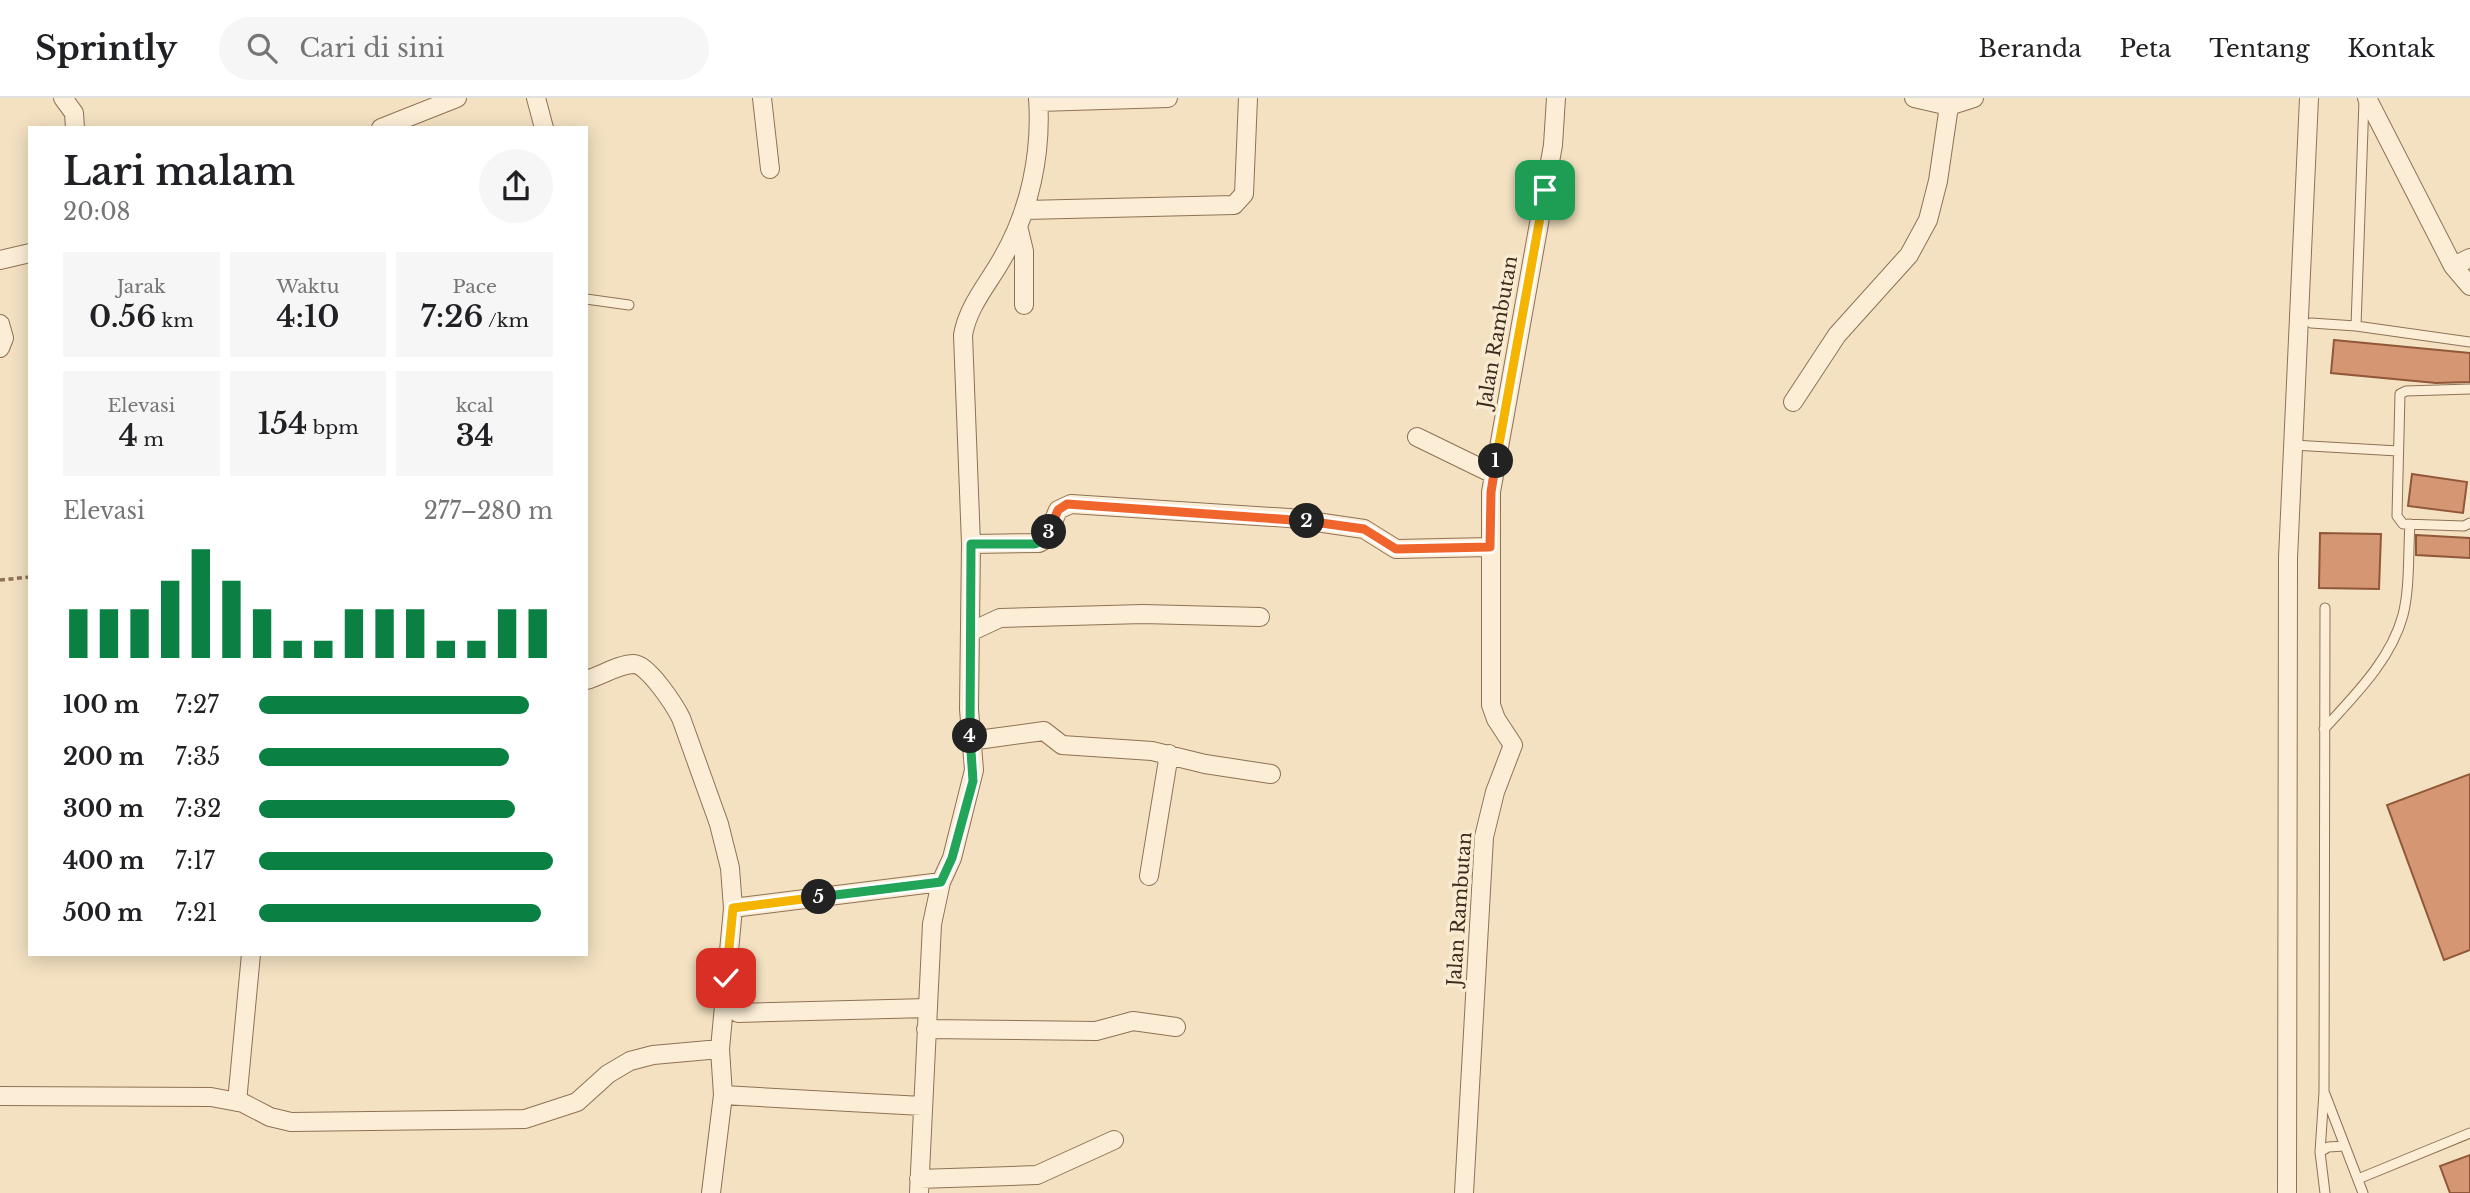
<!DOCTYPE html>
<html lang="id">
<head>
<meta charset="utf-8">
<style>
	:root { --surface:#fff; --page:#f6f6f6; --text:#202124; --muted:#757577; --line:#e0e0e0; --accent:#0b8043 }
	body { margin:0; font-family:"Libre Baskerville",serif; background:var(--page); color:var(--text); height:100vh; display:flex; flex-direction:column; font-size:26px; white-space:nowrap }
	* { box-sizing:border-box; margin:0 }
	p { font-size:23px; color:var(--muted) }
	.icon { flex:none; width:38px; height:38px; fill:none; stroke:currentColor; stroke-width:2; stroke-linecap:round; stroke-linejoin:round }
	.map { position:relative; flex:1; overflow:hidden }
	.sheet { position:absolute; left:28px; top:28px; width:560px; height:830px; display:flex; flex-direction:column; background:var(--surface); border-radius:0px; box-shadow:0 4px 18px #0003 }
	.sheet>* { flex:none }
	.pin { position:absolute; display:grid; place-items:center; width:60px; height:60px; color:#fff; margin:-30px; border-radius:14px; box-shadow:0 4px 10px #0006 }
	.km { position:absolute; width:35px; height:35px; margin:-18px; border-radius:50%; background:#222; color:#fff; font-size:19px; line-height:35px; text-align:center }
	.round { display:grid; place-items:center; flex:none; width:74px; height:74px; border-radius:37px; background:var(--page) }
	.headline { display:flex; align-items:center; justify-content:space-between; height:119px; padding:0 35px }
	h1 { font-size:38px; font-weight:600; line-height:52px }
	.metrics { display:grid; grid-template-columns:repeat(3,1fr); gap:10px; height:119px; padding:7px 35px }
	.metrics div { display:grid; align-content:center; border-radius:0px; background:var(--page); text-align:center }
	.metrics b { font-size:30px; font-weight:600 }
	.metrics small { font-size:19px; font-weight:400 }
	.metrics p { font-size:19px }
	.chart { height:196px; padding:14px 35px }
	.chart p { display:flex; justify-content:space-between }
	.chart svg { width:100%; height:126px; margin-top:7px; stroke:var(--accent); stroke-width:6 }
	ul { padding:0 35px; list-style:none; font-size:23px }
	li { display:grid; grid-template-columns:112px 84px 1fr; align-items:center; height:52px }
	li i { height:18px; border-radius:9px; background:var(--accent) }
	header { display:flex; align-items:center; gap:42px; box-sizing:border-box; height:98px; padding:0 35px; background:var(--surface); border-bottom:2px solid var(--line) }
	header strong { font-size:33px }
	nav { display:flex; gap:38px; margin-inline-start:auto; font-size:24px }
	.search { width:490px; height:63px; background:var(--page); display:flex; align-items:center; gap:18px; box-sizing:border-box; padding:0 24px; border-radius:38px; color:var(--muted); font-size:26px }
	.map>svg:first-child { display:block }
</style>
</head>
<body>
<header>
<strong>Sprintly</strong>
<div class="search"><svg class="icon" aria-label="search" viewBox="0 0 24 24"><circle cx="10" cy="10" r="6"/><path d="M15 15l6 6"/></svg>Cari di sini</div>
<nav><a>Beranda</a><a>Peta</a><a>Tentang</a><a>Kontak</a></nav>
</header>
<div class="map">
<svg width="2470" height="1095" viewBox="0 0 2470 1095">
	<rect width="100%" height="100%" fill="#f3e1c1"/>
	<path fill="#d59673" stroke="#915739" stroke-width="2" d="M2334,242l136,13v29l-34,1 -105,-10z
		M2412,376l55,8 -4,31 -55,-7z
		M2320,435l61,1 -2,55 -60,-1z
		M2416,437l54,3v20l-54,-3z
		M2470,676v176l-26,10 -57,-155z
		M2470,1057v38h-20l-10,-27z"/>
	<g fill="none" stroke-linecap="round" stroke-linejoin="round">
		<defs>
			<path id="lane" d="M586,201l43,6
				M2311,225l45,3 8,-226
				M2356,228l114,16
				M2470,291l-64,2 -6,3 -3,122 6,8 61,2 6,-3
				M2293,347l105,6
				M2325,510l-1,484 -4,60 5,41
				M2324,631c30,-33 67,-69 79,-114 7,-28 5,-62 7,-91
				M2325,996l38,99
				M2320,1054l8,-5 17,-1
				M2358,1081l112,-46"/>
			<path id="street" d="M63,0l11,15 1,15
				M536,0l8,30
				M762,0l8,71
				M1914,0l35,8 25,-8
				M2367,0l86,168 17,20
				M1039,4l129,-4
				M381,30l76,-30
				M1025,112l209,-5 10,-11 4,-96
				M1018,128l6,25v54
				M0,162l30,-7
				M2453,168l17,-8
				M0,226l4,14 -4,10
				M1793,304l44,-67 72,-80 19,-35 10,-39 11,-75
				M1417,339l76,37
				M971,446l68,-1 7,-4 12,-29 13,-6 218,14 75,11 32,20 94,-2
				M970,534l30,-14 143,-4 117,3
				M586,582c15,-4 33,-16 48,-16 14,0 41,42 47,54l38,106 11,44 3,40 -13,141 3,46 199,11
				M970,643l74,-10 18,14 90,6 53,13 66,10
				M1149,778l20,-122
				M733,810l208,-26
				M738,915l190,-5
				M926,931l170,2 37,-10 43,6
				M0,998l211,1 32,6 27,14 21,5 234,-3 52,-17 31,-28 22,-13 23,-6 67,-6
				M237,1004l14,-148
				M919,1081l118,-4 77,-35
				M711,1095l12,-98
				M919,1095l13,-269 9,-42 11,-24 22,-88 -5,-61 2,-165 -8,-209c5,-29 25,-51 39,-76 28,-48 40,-106 36,-161
				M1464,1095l20,-356 11,-45 18,-47 -17,-26 -5,-14v-213l62,-347 3,-47
				M2287,1095l1,-635 21,-460"/>
		</defs>
		<use href="#lane" stroke="#8f7156" stroke-width="11"/>
		<use href="#street" stroke="#8f7156" stroke-width="20"/>
		<path stroke="#8f7156" stroke-width="3.5" stroke-dasharray="5 3.5" stroke-linecap="butt" d="M0,482l30,-3"/>
		<use href="#lane" stroke="#fceed6" stroke-width="9"/>
		<use href="#street" stroke="#fceed6" stroke-width="18"/>
	</g>
	<g fill="none" stroke-linecap="round" stroke-linejoin="round">
		<defs>
			<path id="split-1" d="M1496,363l49,-271"/>
			<path id="split-2" d="M1307,423l57,8 32,20 94,-2 1,-55 5,-31"/>
			<path id="split-3" d="M1049,434l9,-22 9,-6 240,17"/>
			<path id="split-4" d="M970,638l1,-192h64l11,-5 3,-7"/>
			<path id="split-5" d="M819,799l122,-15 11,-24 21,-77 -3,-45"/>
			<path id="split-6" d="M726,880l7,-70 86,-11"/>
		</defs>
		<use href="#split-1" stroke="#fff" stroke-width="14"/>
		<use href="#split-2" stroke="#fff" stroke-width="14"/>
		<use href="#split-3" stroke="#fff" stroke-width="14"/>
		<use href="#split-4" stroke="#fff" stroke-width="14"/>
		<use href="#split-5" stroke="#fff" stroke-width="14"/>
		<use href="#split-6" stroke="#fff" stroke-width="14"/>
		<use href="#split-1" stroke="#f5b400" stroke-width="9"/>
		<use href="#split-2" stroke="#f0652b" stroke-width="9"/>
		<use href="#split-3" stroke="#f0652b" stroke-width="9"/>
		<use href="#split-4" stroke="#22a559" stroke-width="9"/>
		<use href="#split-5" stroke="#22a559" stroke-width="9"/>
		<use href="#split-6" stroke="#f5b400" stroke-width="9"/>
	</g>
	<g text-anchor="middle" stroke-width="7" stroke-linejoin="round" paint-order="stroke">
		<g font-size="19" fill="#3d2a1c" stroke="#f9ebd2">
			<text transform="translate(1497 234) rotate(-80)" y="7">Jalan Rambutan</text>
			<text transform="translate(1459 811) rotate(-86)" y="7">Jalan Rambutan</text>
		</g>
	</g>
</svg>
<div class="pin" style="left:1545px;top:92px;background:#1e9e55"><svg class="icon" aria-label="arrive" viewBox="0 0 24 24"><path d="M6 21V4h12l-3 4 3 4H6"/></svg></div>
<div class="pin" style="left:726px;top:880px;background:#d93025"><svg class="icon" aria-label="check" viewBox="0 0 24 24"><path d="M5 12l5 5 9-10"/></svg></div>
<b class="km" style="left:1496px;top:363px">1</b>
<b class="km" style="left:1307px;top:423px">2</b>
<b class="km" style="left:1049px;top:434px">3</b>
<b class="km" style="left:970px;top:638px">4</b>
<b class="km" style="left:819px;top:799px">5</b>
<section class="sheet">
<div class="headline"><div><h1>Lari malam</h1><p>20:08</p></div><a class="round"><svg class="icon" aria-label="share" viewBox="0 0 24 24"><path d="M12 15V3M7 8l5-5 5 5M5 13v7h14v-7"/></svg></a></div>
<div class="metrics">
<div><p>Jarak</p><b>0.56<small> km</small></b></div>
<div><p>Waktu</p><b>4:10</b></div>
<div><p>Pace</p><b>7:26<small> /km</small></b></div>
</div>
<div class="metrics">
<div><p>Elevasi</p><b>4<small> m</small></b></div>
<div><b>154<small> bpm</small></b></div>
<div><p>kcal</p><b>34</b></div>
</div>
<div class="chart"><p><span>Elevasi</span>277–280 m</p>
<svg viewBox="0 0 160 44" preserveAspectRatio="none"><path d="M5 44V27M15 44V27M25 44V27M35 44V17M45 44V6M55 44V17M65 44V27M75 44V38M85 44V38M95 44V27M105 44V27M115 44V27M125 44V38M135 44V38M145 44V27M155 44V27"/></svg>
</div>
<ul>
<li><b>100 m</b>7:27<i style="width:92%"></i></li>
<li><b>200 m</b>7:35<i style="width:85%"></i></li>
<li><b>300 m</b>7:32<i style="width:87%"></i></li>
<li><b>400 m</b>7:17<i style="width:100%"></i></li>
<li><b>500 m</b>7:21<i style="width:96%"></i></li>
</ul>
</section>
</div>
</body>
</html>
